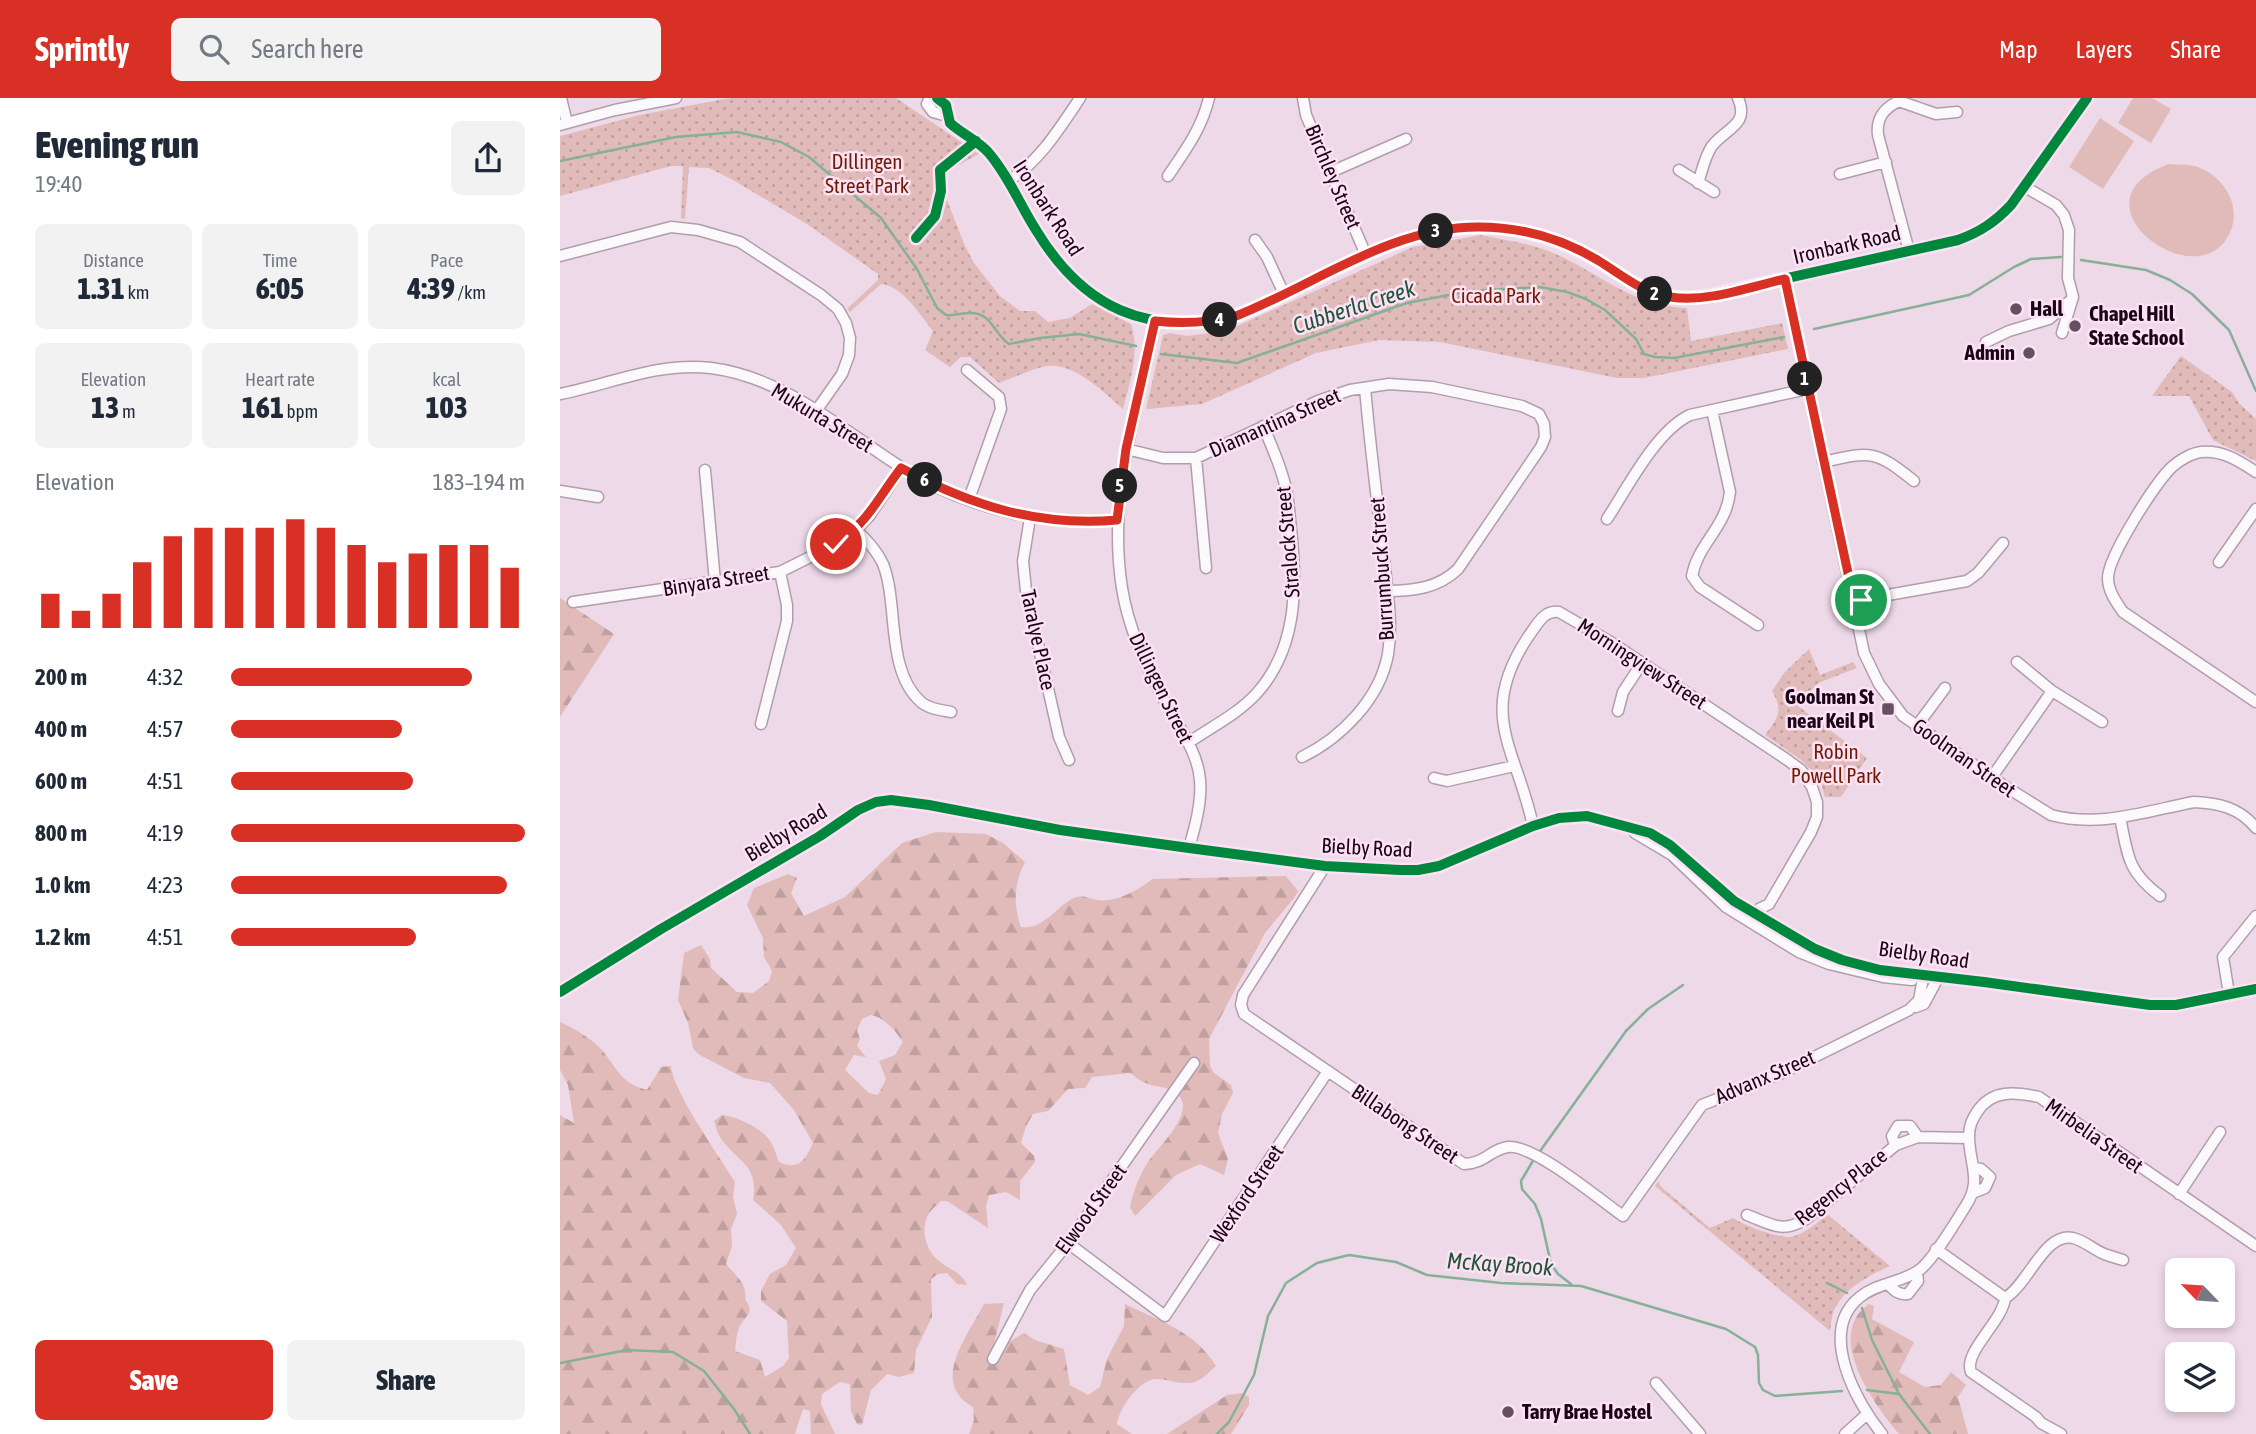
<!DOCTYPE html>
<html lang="en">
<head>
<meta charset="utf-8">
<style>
	:root { --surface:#fff; --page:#f2f2f3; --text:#1f2937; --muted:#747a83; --accent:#d93025 }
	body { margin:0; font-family:"Asap Condensed",sans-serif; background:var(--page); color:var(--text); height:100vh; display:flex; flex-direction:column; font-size:26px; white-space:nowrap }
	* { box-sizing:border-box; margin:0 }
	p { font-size:23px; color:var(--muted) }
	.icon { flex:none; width:38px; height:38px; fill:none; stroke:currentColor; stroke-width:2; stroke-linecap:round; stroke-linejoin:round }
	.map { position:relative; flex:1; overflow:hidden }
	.details { display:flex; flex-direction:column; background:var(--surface); width:560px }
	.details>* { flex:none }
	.needle { width:46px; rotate:295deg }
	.controls { position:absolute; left:1605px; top:1160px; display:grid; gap:14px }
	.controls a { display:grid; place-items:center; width:70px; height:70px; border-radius:10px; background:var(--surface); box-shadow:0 4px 10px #0003; font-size:35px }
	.pin { position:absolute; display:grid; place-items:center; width:60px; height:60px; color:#fff; margin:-30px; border:4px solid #fff; border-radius:50%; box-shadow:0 2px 7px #0007 }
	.km { position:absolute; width:35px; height:35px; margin:-18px; border-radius:50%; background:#222; color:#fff; font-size:19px; line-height:35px; text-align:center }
	.round { display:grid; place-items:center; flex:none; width:74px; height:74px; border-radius:10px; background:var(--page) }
	.headline { display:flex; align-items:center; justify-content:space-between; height:119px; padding:0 35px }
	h1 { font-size:38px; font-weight:800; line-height:52px }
	.figures { display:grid; grid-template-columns:repeat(3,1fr); gap:10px; height:119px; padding:7px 35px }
	.figures div { display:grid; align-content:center; border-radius:10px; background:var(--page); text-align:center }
	.figures b { font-size:30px; font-weight:800 }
	.figures small { font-size:19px; font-weight:400 }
	.figures p { font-size:19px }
	.chart { height:196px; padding:14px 35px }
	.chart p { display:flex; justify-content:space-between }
	.chart svg { width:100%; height:126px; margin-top:7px; stroke:var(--accent); stroke-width:6 }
	.action { display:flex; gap:14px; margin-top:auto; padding:14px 35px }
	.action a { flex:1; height:80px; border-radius:10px; background:var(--accent); color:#fff; font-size:28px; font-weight:800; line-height:80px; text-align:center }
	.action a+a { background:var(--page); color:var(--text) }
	ul { padding:0 35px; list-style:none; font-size:23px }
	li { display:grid; grid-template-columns:112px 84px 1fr; align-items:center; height:52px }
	li i { height:18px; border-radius:9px; background:var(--accent) }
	header { display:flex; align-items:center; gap:42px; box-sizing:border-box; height:98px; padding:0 35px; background:var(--accent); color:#fff }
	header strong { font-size:33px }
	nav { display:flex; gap:38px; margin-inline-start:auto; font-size:24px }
	.search { width:490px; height:63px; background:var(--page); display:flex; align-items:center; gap:18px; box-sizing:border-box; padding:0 24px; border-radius:10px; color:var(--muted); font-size:26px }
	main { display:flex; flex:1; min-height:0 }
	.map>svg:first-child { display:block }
</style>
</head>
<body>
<header>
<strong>Sprintly</strong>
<div class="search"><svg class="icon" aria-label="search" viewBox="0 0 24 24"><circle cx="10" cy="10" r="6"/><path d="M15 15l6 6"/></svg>Search here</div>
<nav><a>Map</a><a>Layers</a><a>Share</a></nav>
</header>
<main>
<section class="details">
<div class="headline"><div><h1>Evening run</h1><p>19:40</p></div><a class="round"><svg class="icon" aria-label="share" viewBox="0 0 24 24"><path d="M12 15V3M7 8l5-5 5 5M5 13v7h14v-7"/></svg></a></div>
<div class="figures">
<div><p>Distance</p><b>1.31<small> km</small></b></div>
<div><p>Time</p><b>6:05</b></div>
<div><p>Pace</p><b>4:39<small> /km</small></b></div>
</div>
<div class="figures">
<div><p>Elevation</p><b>13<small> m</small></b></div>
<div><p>Heart rate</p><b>161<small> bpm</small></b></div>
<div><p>kcal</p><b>103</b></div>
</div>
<div class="chart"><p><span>Elevation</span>183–194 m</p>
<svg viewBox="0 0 160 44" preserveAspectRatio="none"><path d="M5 44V32M15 44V38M25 44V32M35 44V21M45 44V12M55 44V9M65 44V9M75 44V9M85 44V6M95 44V9M105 44V15M115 44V21M125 44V18M135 44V15M145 44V15M155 44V23"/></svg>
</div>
<ul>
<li><b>200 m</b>4:32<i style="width:82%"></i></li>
<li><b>400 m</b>4:57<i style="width:58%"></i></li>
<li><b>600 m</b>4:51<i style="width:62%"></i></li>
<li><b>800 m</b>4:19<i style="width:100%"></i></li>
<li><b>1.0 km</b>4:23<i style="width:94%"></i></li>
<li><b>1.2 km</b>4:51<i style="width:63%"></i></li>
</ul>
<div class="action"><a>Save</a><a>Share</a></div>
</section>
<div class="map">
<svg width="1696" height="1336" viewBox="0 0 1696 1336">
	<defs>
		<pattern id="grass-dots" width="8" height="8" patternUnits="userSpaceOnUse" patternTransform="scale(1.75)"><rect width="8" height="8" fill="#e1bbba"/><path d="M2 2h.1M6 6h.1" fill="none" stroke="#c09f9f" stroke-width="1.8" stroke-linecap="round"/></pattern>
		<pattern id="forest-firs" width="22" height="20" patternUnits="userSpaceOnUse" patternTransform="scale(1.75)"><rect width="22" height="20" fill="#e1bbba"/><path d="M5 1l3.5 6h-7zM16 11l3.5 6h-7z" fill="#c09f9f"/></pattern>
	</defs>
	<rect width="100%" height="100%" fill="#eed9e8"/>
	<path fill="url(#grass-dots)" d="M170,0h166l83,56 -35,19 3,27 18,46 9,17 26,33 20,15h15l13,11 22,-4 22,-14 39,20c9,28 -1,58 -8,85 -18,-16 -49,-47 -76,-43 -15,3 -32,11 -48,17l-29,-26h-9l-11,10 -25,-17 8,-19c-12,-15 -31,-46 -52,-47l-31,28 -3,-3 31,-29v-6l-71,-50 -74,-44 -24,-12 -20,-1 -4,52 -4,-1 2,-52h-12l-111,30v-60l80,-21z
		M921,137c23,5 48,8 70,17 50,21 77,53 136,56l4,33 91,-18 6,26 -144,29h-27l-177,-36 -61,-2 -63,13 -114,51 -56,5 17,-74 6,-2 18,3 39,-5 187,-84z
		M1621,258l51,36 7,11 17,16v42l-43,-21 -24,-44h-37z
		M1249,551l11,26 33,-13 4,6 -39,15 -20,23 69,52 -26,39h-16l-5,-18 -20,-20 -35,-24c13,-17 19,-24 7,-44l13,-19z
		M1099,1083l1,5 50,42 23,-10c10,7 45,20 57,19 14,-2 27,-15 38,-22l62,51c-20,9 -44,21 -55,42 -3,6 -4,16 -5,23l-175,-145z"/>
	<path fill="url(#forest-firs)" fill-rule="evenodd" d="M0,500l54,36 -54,83z
		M376,734l50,2 17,9 22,19c-11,21 -12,43 -4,65 22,3 33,-18 51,-28 10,-6 15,-1 25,1 20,3 40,-10 56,-21l133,-3 12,15 -4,7 -29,35 -56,106 1,27 4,7 17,12 2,8 -11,21 -4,19 10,26 -4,16 -24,-11 -24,11 -41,41 -5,-9c3,-16 9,-31 18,-45 9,-14 49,-50 30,-67 -11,-10 -23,-7 -35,-13 -4,-2 -8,-6 -13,-9l-38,4 -7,11 -17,1 -20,22 -15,3 -7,12 -5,17 13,13 1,6 -15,19v19l-14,-8 -17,3 -3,11 2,22 -41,-27h-6c-4,4 -9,8 -12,12 -9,15 -4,36 9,47 11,10 23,11 29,25l-10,-1 -10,-11 -9,1 -7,5 1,38 -16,33 -2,23 -15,4 -12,-3 -16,16 -9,35 -5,-1 -6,-13 -1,-27 -10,-2 -18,12 -1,10 14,30h-24l-1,-23 -7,-2 -8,25h-235v-319l14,8 -6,-38 -8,-15v-48c14,6 32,17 42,28 16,19 18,33 45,40l14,-23 10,-1c2,26 49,91 64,116l-2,15 4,17 -6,15 1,17 -6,18c9,11 22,20 19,35 11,15 -1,17 -6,29 -3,7 -3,16 -4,23l25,9 5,17 18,-11 6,-8 -2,-37 -26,-20v-10l9,-17 16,-9 10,-17 -15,-23 -28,-25c7,-36 -19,-40 -33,-63 -3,-4 -4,-11 -6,-16l8,-6c13,1 35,11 45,22 6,6 9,17 12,25 20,9 26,-2 34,-19l-19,-33 -24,-27 -26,-5 -46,-24 -5,-6 -5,-25 -10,-23 6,-47 17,-8 9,14 1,9 26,24 16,1 16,-12 3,-10 -8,-14 -1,-19 -16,-33 7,-17 34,-14 9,4 -6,15 13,23 41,-19 57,-54zM311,917c14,3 24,15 32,27l-8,13 -16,6 7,18 -8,16 -9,-2 -24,-23 9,-15 12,2 -9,-11 3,-7 -3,-9 5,-11z
		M444,1205l-11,45h6l25,-15 11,7 29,9 6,36 18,10 12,-8 7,-28 17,-33 1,-22c34,17 70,27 91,62 -8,7 -16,17 -28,17 -11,1 -23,-5 -33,-4 -17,2 -36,30 -38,45l15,10h-163l5,-14 -1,-13c-44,-24 -5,-72 11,-103z
		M1309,1206l5,2 -2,13 42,23 -15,30 26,15 16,-2 10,-13 15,13 -8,12 10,37h-69c-24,-28 -76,-99 -30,-130z
		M682,1295l7,4v8l-18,29h-64l60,-39z"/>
	<path fill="#e1bbba" d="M1573,0h19l19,11 -20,34 -33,-20z
		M1540,20l34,23 -31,48 -34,-22z
		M1609,66c8,1 18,0 26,2 30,9 50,44 32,72 -35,58 -161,-37 -58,-74z"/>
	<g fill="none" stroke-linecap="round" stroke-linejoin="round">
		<path stroke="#86b098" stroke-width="2.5" d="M0,63l116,-24 61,-5 44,10 28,15 72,61 36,51 20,39 9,7c9,1 15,-2 23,-2 22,-2 25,21 40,31l31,-6 39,-4 57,12
			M1521,162l65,10 24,10 22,14 37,36 27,61
			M1254,231l155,-34 45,-28 17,-8 30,-2
			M601,256l76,9 170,-60 63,-12 70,-4 27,5 19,7 19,11 31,29 8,15 11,3 19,1 110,-21
			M978,1056l88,-123 22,-22 35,-24
			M974,1061l-13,22 1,8 13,15 6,15 10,45 7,10 13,10
			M1267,1185l20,10
			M1302,1210l10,32 27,54 31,40
			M0,1265l67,-13 46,2 31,19 30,38 16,25
			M1307,1292l32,4
			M657,1336l12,-12 25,-47 14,-59 18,-33 31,-20 32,-8 47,7 31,13 74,8 80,3 145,43 29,18 3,8 1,28 4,7 12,6 67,-5"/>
		<defs>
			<path id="minor" d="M1,0l6,25
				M370,0l-3,6 6,8 14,4
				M377,0l9,7 4,18c12,11 27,17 38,29 20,23 32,53 48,78 47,78 111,107 200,86 112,-44 197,-123 325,-73 57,21 80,63 146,53l251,-56c22,-8 37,-18 53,-35l76,-107
				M743,0l3,17 10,24 50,116
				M0,27l55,-15 61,-12
				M1119,72l35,22
				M771,74l75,-33
				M1280,76l46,-12
				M608,78c17,-25 34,-48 41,-78
				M448,83c31,-19 52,-53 72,-83
				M1138,85c4,-12 7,-27 14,-37 14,-18 38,-21 26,-48
				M1465,89l31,18 8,10 5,15 -1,48 5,19 -11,36
				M695,142l12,17 17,37
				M1349,153l-31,-116c-2,-17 6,-27 21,-34l37,13 21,-2
				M0,158l111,-29 27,3 42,12 81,53 17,14 8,14 4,15 -1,17 -7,19 -26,37
				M1225,181l79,374 15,31 24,32 100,69 48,30c48,13 96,-4 143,-13 25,1 46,6 62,26
				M595,223c-18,91 -48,173 -33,267 6,39 23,76 41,110 13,25 35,53 37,82 2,22 -5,47 -11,68
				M1426,244l23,-11 40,-12 22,-19
				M407,272l32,27 2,12 -32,90
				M0,296c51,-10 98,-32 151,-26 72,9 129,60 188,98 64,41 142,61 218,54
				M1152,312l18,82c-4,36 -32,51 -38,84l8,11 58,38
				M566,351l37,9h33l122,-57 32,-11 39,-6 43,3 90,19 17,8 5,10 1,13 -4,10 -83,122c-20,19 -44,22 -71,22
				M636,360l10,110
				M1263,364c49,-11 52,-12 91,19
				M145,372l10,112
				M1696,374c-17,-11 -33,-22 -55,-20 -9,1 -21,8 -28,14 -17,15 -65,91 -65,112 0,13 8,24 15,34l133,90
				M0,393l38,6
				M470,420l-7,43 3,30 33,146 10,23
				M1047,421c21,-32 49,-88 83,-104l117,-26
				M296,432c10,9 21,21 27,34 16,40 2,106 38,138 8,7 20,8 30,10
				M1659,464l37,-53
				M1294,503l113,-20 11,-8 25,-30
				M13,504l207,-30 56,-28 20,-14 14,-15 31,-47
				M1457,564l35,29 50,31
				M1058,613l5,-19 19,-29
				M201,626l26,-103v-16l-7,-33
				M1356,629l29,-39
				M628,645c23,-16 50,-29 69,-50 41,-46 40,-107 34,-164 -2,-16 -2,-32 -7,-48 -5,-19 -13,-37 -21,-55
				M742,659c39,-19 78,-58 86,-103 5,-31 -1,-65 -4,-96 -7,-57 -14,-113 -19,-170
				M1432,679l60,-86
				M874,680l13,3 67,-15
				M1560,719c8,39 7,54 40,79
				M973,728c-16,-77 -57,-111 -5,-189 9,-12 15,-27 31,-25l50,29 177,118 15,11 11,17 5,15v15l-6,15 -42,72 -16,8
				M1075,735l37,22 54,52 73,45 30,12 54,13 29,3
				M765,768l-82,129 -2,10 3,9 220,150c20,0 27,-15 44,-17 26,-3 92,53 115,69l79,-111 80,-32 127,-63 10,-10 4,-22
				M0,894l101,-63 159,-93 38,-26 18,-8 15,-2 38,5 131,25 129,18 136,18 75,4h18l21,-4 94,-40 26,-8 28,-2 63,17 20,12 64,56 81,48 27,11 38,10 104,12 166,23h26l80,-16
				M1669,896l-6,-37 33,-41
				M1356,909l8,-3 14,-26
				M1335,1047l-3,-9 6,-10h12l8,11
				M1414,1070l7,1 9,8 -5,11 -10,4
				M1619,1096l41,-62
				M1187,1117c24,9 35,19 59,4l90,-74 22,-8 50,1
				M508,1145l97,73 163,-245
				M1376,1151l69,49
				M1328,1186c7,7 10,11 20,10l10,-13 -1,-9
				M433,1261l37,-69 38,-47 126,-180
				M1096,1285l44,51
				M1285,1336l21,-19
				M1322,1336c-26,-32 -65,-103 -22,-137 17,-14 40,-14 58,-26 14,-9 37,-48 47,-64 18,-26 4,-43 4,-71 0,-10 3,-16 8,-24 15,-23 38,-20 62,-15l217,149
				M1501,1336l-20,-11 -5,-6 -65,-45c-8,-20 32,-51 34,-74 23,-13 40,-67 68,-60 10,2 20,11 29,15 7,3 14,5 21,7"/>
		</defs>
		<use href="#minor" stroke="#b19dac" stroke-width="13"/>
		<use href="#minor" stroke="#fcf9fc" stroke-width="10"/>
		<defs>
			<path id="cycleway" d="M377,0l9,7 4,18c12,11 27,17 38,29 20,23 32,53 48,78 47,78 111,107 200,86 112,-44 197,-123 325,-73 57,21 80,63 146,53l251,-56c22,-8 37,-18 53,-35l76,-107
				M356,140l19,-22 6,-25 -1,-21 36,-29
				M0,894l101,-63 159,-93 38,-26 18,-8 15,-2 38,5 131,25 129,18 136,18 75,4h18l21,-4 94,-40 26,-8 28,-2 63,17 20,12 64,56 81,48 27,11 38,10 104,12 166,23h26l80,-16"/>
		</defs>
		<use href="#cycleway" stroke="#fde2f5" stroke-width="15"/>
		<use href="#cycleway" stroke="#00873e" stroke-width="10"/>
	</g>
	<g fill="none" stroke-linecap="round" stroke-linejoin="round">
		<defs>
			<path id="route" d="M276,446c33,-23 42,-46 65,-76 69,37 136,59 216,52l9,-71 29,-128c28,3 53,2 81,-5 79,-31 154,-89 242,-89 43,0 85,12 121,34 23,14 43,32 71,36 37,6 79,-10 115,-18l69,322 7,-1"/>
		</defs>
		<use href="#route" stroke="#fff" stroke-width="14"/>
		<use href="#route" stroke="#d93025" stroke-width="9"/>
	</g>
	<g fill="#655060" stroke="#fde2f5" stroke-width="2.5">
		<circle cx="1456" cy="211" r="7"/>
		<circle cx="1515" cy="228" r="7"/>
		<circle cx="1469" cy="255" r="7"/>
		<rect x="1321" y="604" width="14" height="14" rx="3.5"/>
		<circle cx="948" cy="1314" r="7"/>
	</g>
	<g text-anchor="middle" stroke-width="5" stroke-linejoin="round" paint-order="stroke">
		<g font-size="21" fill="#711b00" stroke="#fde2f5">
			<text x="307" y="71">Dillingen<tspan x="307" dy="24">Street Park</tspan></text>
			<text x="936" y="205">Cicada Park</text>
			<text x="1276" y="661">Robin<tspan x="1276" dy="24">Powell Park</tspan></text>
		</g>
		<g font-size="21" fill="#1b0617" stroke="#fde2f5">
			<text transform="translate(773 79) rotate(67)" y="7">Birchley Street</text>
			<text transform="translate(488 110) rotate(57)" y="7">Ironbark Road</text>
			<text transform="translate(1287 147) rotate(-13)" y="7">Ironbark Road</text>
			<text transform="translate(262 320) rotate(31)" y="7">Mukurta Street</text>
			<text transform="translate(715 325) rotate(-24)" y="7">Diamantina Street</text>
			<text transform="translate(728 444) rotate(-95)" y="7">Stralock Street</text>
			<text transform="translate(822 471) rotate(-94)" y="7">Burrumbuck Street</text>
			<text transform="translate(156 483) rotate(-9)" y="7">Binyara Street</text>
			<text transform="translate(478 542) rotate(78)" y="7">Taralye Place</text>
			<text transform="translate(1082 566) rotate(33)" y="7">Morningview Street</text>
			<text transform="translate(601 590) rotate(64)" y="7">Dillingen Street</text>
			<text transform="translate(1404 660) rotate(35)" y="7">Goolman Street</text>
			<text transform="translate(226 735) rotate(-31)" y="7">Bielby Road</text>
			<text transform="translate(807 750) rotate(3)" y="7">Bielby Road</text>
			<text transform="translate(1364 857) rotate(8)" y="7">Bielby Road</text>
			<text transform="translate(1205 979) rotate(-23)" y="7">Advanx Street</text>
			<text transform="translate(845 1026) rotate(34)" y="7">Billabong Street</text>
			<text transform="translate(1534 1038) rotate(35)" y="7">Mirbelia Street</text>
			<text transform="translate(1281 1089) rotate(-38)" y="7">Regency Place</text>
			<text transform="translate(687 1096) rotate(-56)" y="7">Wexford Street</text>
			<text transform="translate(531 1111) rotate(-54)" y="7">Elwood Street</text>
		</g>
		<g font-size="21" font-weight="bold" fill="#1b0617" stroke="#fde2f5" text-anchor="start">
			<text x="1470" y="218">Hall</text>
			<text x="1529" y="223">Chapel Hill<tspan x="1529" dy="24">State School</tspan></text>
			<text x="1455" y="262" text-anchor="end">Admin</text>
			<text x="1314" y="606" text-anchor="end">Goolman St<tspan x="1314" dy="24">near Keil Pl</tspan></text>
			<text x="962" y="1321">Tarry Brae Hostel</text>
		</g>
		<g font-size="23" font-style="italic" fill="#215538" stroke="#fde2f5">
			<text transform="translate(794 209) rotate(-18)" y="8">Cubberla Creek</text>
			<text transform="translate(940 1166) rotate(4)" y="8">McKay Brook</text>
		</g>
	</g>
</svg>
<div class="controls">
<a><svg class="needle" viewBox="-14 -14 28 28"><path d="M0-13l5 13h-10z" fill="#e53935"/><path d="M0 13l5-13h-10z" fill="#747a83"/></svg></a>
<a><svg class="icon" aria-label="layers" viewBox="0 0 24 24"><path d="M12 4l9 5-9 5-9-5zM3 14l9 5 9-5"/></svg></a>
</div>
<div class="pin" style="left:1301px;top:502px;background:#1e9e55"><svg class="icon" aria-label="arrive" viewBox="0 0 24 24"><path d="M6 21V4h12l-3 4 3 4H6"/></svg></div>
<div class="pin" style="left:276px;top:446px;background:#d93025"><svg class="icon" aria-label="check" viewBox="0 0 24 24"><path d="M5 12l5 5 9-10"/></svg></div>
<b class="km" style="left:1245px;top:281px">1</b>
<b class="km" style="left:1095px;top:196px">2</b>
<b class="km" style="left:876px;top:133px">3</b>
<b class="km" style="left:660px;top:222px">4</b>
<b class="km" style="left:560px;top:388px">5</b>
<b class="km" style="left:365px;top:382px">6</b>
</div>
</main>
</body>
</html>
